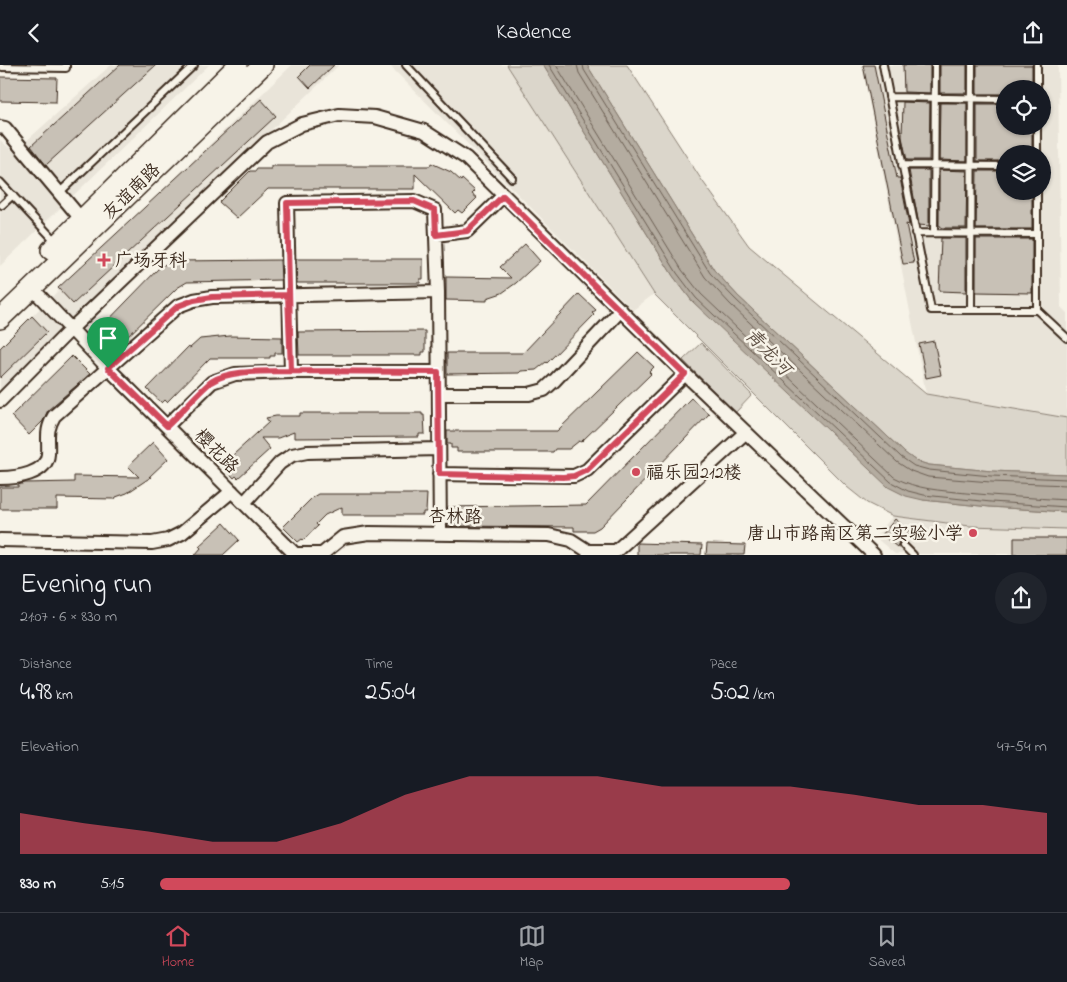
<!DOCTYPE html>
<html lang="en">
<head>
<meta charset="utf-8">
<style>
	:root { --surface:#171b24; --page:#20242c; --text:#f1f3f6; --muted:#9ea1a6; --line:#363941; --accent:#d1495b }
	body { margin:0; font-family:"Indie Flower","LXGW WenKai TC",sans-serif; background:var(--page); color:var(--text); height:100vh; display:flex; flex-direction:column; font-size:19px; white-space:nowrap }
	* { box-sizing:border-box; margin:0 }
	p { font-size:16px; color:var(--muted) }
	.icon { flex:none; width:28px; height:28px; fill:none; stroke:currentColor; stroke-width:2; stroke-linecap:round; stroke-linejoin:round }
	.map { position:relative; height:490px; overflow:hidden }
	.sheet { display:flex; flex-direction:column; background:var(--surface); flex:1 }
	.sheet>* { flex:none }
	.controls { position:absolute; left:996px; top:15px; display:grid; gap:10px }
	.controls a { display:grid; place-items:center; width:55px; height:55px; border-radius:50%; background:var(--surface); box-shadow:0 1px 4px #0004; font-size:25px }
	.pin { position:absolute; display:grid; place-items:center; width:42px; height:42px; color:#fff; margin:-51px -21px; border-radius:50% 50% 50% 0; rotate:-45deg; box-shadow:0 0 5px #0007 }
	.pin .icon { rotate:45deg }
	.round { display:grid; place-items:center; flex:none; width:52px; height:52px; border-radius:26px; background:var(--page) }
	.overview { display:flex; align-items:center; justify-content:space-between; height:85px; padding:0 20px }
	h1 { font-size:28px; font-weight:600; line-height:38px }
	.figures { display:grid; grid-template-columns:repeat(3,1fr); gap:8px; height:85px; padding:5px 20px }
	.figures div { display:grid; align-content:center }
	.figures b { font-size:25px; font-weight:600 }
	.figures small { font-size:14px; font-weight:400 }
	.figures p { font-size:14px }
	.chart { height:140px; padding:10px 20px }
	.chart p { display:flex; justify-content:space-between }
	.chart svg { width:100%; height:90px; margin-top:5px; fill:var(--accent); opacity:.7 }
	ul { padding:0 20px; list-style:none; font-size:16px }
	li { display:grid; grid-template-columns:80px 60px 1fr; align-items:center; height:38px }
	li i { height:12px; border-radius:6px; background:var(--accent) }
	header { display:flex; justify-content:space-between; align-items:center; height:65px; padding:0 20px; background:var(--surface); font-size:22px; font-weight:600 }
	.menu { display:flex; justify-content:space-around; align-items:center; height:70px; border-top:1px solid var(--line); background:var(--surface); font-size:14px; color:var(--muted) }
	.menu a { display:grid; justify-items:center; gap:2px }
	.menu .on { color:var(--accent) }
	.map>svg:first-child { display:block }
</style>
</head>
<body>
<header><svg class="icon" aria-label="back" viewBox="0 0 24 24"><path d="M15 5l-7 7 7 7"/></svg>Kadence<svg class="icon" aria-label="share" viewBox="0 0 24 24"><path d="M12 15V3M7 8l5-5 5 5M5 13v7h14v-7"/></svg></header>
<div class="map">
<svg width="1067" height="490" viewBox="0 0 1067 490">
	<rect width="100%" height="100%" fill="#f7f3e8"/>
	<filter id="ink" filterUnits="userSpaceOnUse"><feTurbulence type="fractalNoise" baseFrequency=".02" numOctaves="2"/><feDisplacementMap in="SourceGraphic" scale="10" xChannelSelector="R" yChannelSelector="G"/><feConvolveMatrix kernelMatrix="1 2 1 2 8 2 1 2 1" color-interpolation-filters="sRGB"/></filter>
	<g filter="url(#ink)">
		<path fill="#e9e4d9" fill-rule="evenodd" d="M111,0h98l-209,201v-126l14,12z
			M292,0h47l-339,325v-43z
			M389,0h118l147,229 -21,16z
			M862,0h196l3,242 6,6v105l-141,-24zM1005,24h37v37h-37zM1005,89h37v37h-37z
			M893,451l77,10 97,3v25h-172l-20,-17z"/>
		<path fill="#dbd6cb" stroke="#8b8074" d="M507,0h36l130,211 19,25 231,199 67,7 77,5v17l-97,-3 -77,-10 -26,-13 -20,-16 -193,-193z
			M587,0h40l74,114 48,67 177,148 141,24v56l-75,-3 -63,-6 -13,-4 -11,-8 -167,-157 -24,-26z
			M701,278l51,52 -17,18 -52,-53z"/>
		<path fill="#b4aca0" stroke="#84786c" d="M543,0h44l127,205 24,26 167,157 11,8 13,4 63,6 75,3v38l-77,-5 -67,-7 -17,-4 -18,-9 -196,-186 -19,-25z"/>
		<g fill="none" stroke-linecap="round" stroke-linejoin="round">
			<path stroke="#6b5e52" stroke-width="1" d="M549,0l128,208 19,25 195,184 17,9 16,4 67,7 76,5
				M556,0l126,205 19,24 193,183c24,13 45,13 72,16 33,3 67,5 101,7
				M577,0l2,8 126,204 25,27 167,158 14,9 17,6 63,5 76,3
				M583,0l1,5 126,203 25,26 166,158 13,9 15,4 62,6 76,3"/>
		</g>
		<path fill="#c8c1b6" stroke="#3b2a1e" d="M120,0h36l-110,100 -15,-19z
			M310,0h24l-24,23 -11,-12z
			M863,0h11l23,113h3l9,47 -3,-1 8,39 -11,1z
			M903,0h27v28l-26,-1z
			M940,0h27v28h-27z
			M977,0h55v24h-27v5h-28z
			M0,12l57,1 -1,24 -56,-1z
			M261,34l15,17 -203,188 -15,-16z
			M903,37l27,1 -1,57h-22l-5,-23z
			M940,38h27v58l-28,-1z
			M977,39h28v22h27v28h-27v7h-28z
			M431,98l20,9 10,9 1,-2 13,12 -3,3 5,4 -15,15 -4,-3 -3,3 -40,-39v15h-147l-31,29 -18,-16 31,-31h6v-2h15v-3h159z
			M909,105h20v56l-10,-1z
			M939,105l28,1 -1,57h-25v-2h-2z
			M977,106h28v20h27v38h-56z
			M941,173h25v54l-27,-1z
			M976,174h56v54l-56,-1z
			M525,179l15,17 -24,22 -14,10 -15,5v3l-41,-1v-23l65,1 -11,-11z
			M296,194h127v20h-3v4h-123z
			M280,195l1,20 -94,2 -10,6 -63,62 -2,-3 -3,3 -15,-15 65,-67 10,-6 5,-1z
			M579,229l17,16 -4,3 2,2 -47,48 -1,-1 -10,8 -15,1 -2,2 -72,1v-21h76z
			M32,251l15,16 -47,46v-30z
			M425,266v21h-3v3h-123l-1,-23z
			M230,271l52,1v16h-7v3h-5v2h-60l-43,44 -2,-2 -3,3 -15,-14 41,-42 2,1 10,-9z
			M934,276l7,34 -15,3 -7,-34z
			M638,287l16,15 -5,5 2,2 -70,68 -2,-1 -10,8h-14l-2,3h-96v-4h-6v-4h-4v-13h110z
			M72,291l18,18 -42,36 -5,11 -14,14 -18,-19z
			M691,333l18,16 -109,113 -7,4h-19v-4l-126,-1v-19l138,-2z
			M300,348h122v2h2l1,19h-6v3l-125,1v-6l-16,6h-17l9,11 -32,29 -2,-2 -2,2 -12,-13 47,-43 -3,-4 10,-2h24z
			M153,377l15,17 -19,18h2l-24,16 -11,4 -1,2 -58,-1v11h-57v-22h18v-2l7,-2 49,-1v-6l65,1 -11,-11z
			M318,429h109l-1,18h-3v3h-81v-8l-17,8 -9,9 2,2 -15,14 -1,-1 -4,3 -15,-15 30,-30z
			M895,454l15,13 -11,10 -2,5 -15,-12z
			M224,458l15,17 -16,15h-28l6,-7 -2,-2z
			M1014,473h53v17h-53z
			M637,478l65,2 -1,10h-64z
			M707,479l38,1 -1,10h-38z"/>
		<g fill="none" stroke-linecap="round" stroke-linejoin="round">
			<defs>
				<path id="service" d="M406,0l106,113
					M883,0l48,245h106l30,28
					M1037,0v24
					M0,2l66,1v-3
					M889,32l116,2
					M1037,61v28
					M902,100l103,1
					M0,117l57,61
					M1037,126v119
					M59,128l135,-128
					M2,140l11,-10
					M915,168l122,1
					M934,168l1,-168
					M971,245l1,-245
					M903,480l10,10"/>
				<path id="minor" d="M0,62l5,1 77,92
					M436,170l31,-4 36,-35
					M31,222l77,81 187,186
					M291,307l-4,-169 127,-2 21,9 3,82 2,242
					M439,329h90l15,-4 11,-10 66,-70
					M0,336l71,-72 196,-187 35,-18 37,-9 36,2 49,14 42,27 219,216 189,181
					M167,361l45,-44 23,-8 56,-2h147
					M439,409l135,2 13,-6 98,-96
					M0,413c16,0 47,-4 48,-24 1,-17 -3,-22 6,-38l124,-110 16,-6 18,-3 226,-5
					M244,438l36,-40 12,-8 15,-3 132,-3
					M0,475l152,3 16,-3 14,-7 50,-42
					M588,486h28l130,-119
					M295,489h26
					M321,490l22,-18 26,-4 180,2 22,5 17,11v4"/>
				<path id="secondary" d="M51,185l187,-185
					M0,254l263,-254"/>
			</defs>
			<use href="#service" stroke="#3b2a1e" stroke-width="10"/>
			<use href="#minor" stroke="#3b2a1e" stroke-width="16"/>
			<use href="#secondary" stroke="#3b2a1e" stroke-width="22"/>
			<use href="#service" stroke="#f7f3e8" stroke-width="6"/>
			<use href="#minor" stroke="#f7f3e8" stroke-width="12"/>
			<use href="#secondary" stroke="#f7f3e8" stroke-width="19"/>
		</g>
	</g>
	<g fill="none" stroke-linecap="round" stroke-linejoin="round" filter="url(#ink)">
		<defs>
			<path id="route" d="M108,303l70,-62 16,-6 18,-3 76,-2 3,76 147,1 1,102 124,3 11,-1 13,-6 98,-96 -182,-178 -36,35 -31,4 -1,-25 -21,-9 -127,2 4,168c-22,1 -61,-2 -80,11 -14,11 -30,31 -44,44l-59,-58"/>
		</defs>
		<use href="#route" stroke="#fff" stroke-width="10"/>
		<use href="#route" stroke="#d1495b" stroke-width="6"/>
	</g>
	<g fill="#d1495b" stroke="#f7f3e8" stroke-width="2">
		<path d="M101.5 187.5h5v5h5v5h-5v5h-5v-5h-5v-5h5z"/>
		<circle cx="636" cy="407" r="5"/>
		<circle cx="973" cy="468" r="5"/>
	</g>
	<g text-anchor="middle" stroke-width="5" stroke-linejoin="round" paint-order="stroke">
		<g font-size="18" fill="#3b2a1e" stroke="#f7f3e8">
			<text transform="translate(131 126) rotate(-44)" y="6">友谊南路</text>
			<text transform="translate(217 386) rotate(45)" y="6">樱花路</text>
			<text transform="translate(455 451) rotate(1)" y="6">杏林路</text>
		</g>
		<g font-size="18" fill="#3b2a1e" stroke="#f7f3e8" text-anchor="start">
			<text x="115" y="201">广场牙科</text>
			<text x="646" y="413">福乐园212楼</text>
			<text x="963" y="474" text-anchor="end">唐山市路南区第二实验小学</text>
		</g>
		<g font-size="19" font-style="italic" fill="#5f5145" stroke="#f7f3e8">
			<text transform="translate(769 286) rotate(46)" y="7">青龙河</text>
		</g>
	</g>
</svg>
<div class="controls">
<a><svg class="icon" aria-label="locate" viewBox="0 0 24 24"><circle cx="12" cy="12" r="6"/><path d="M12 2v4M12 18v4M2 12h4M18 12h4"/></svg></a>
<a><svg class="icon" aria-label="layers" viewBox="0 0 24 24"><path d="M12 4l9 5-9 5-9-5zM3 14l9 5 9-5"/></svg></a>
</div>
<div class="pin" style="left:108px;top:303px;background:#1e9e55"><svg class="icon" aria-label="arrive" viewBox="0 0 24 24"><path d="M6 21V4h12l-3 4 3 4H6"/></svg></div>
</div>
<section class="sheet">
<div class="overview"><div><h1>Evening run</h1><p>21:07 · 6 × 830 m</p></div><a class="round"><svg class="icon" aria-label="share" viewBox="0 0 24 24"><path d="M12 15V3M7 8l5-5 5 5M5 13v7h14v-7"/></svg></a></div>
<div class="figures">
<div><p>Distance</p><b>4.98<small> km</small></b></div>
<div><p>Time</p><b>25:04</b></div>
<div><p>Pace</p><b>5:02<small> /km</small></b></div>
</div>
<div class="chart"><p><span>Elevation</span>47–54 m</p>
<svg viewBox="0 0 160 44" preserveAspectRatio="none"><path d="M0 44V24L10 29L20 33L30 38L40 38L50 29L60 15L70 6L80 6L90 6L100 11L110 11L120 11L130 15L140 20L150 20L160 24V44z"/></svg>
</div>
<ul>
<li><b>830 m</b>5:15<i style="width:71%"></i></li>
</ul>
</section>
<nav class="menu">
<a class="on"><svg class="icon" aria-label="home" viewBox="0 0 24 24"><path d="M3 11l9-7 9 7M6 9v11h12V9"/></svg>Home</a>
<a><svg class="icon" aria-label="map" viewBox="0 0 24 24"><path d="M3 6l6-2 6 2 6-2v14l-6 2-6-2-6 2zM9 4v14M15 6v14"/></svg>Map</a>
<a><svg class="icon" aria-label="saved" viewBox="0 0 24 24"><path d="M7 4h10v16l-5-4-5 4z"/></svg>Saved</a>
</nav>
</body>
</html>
